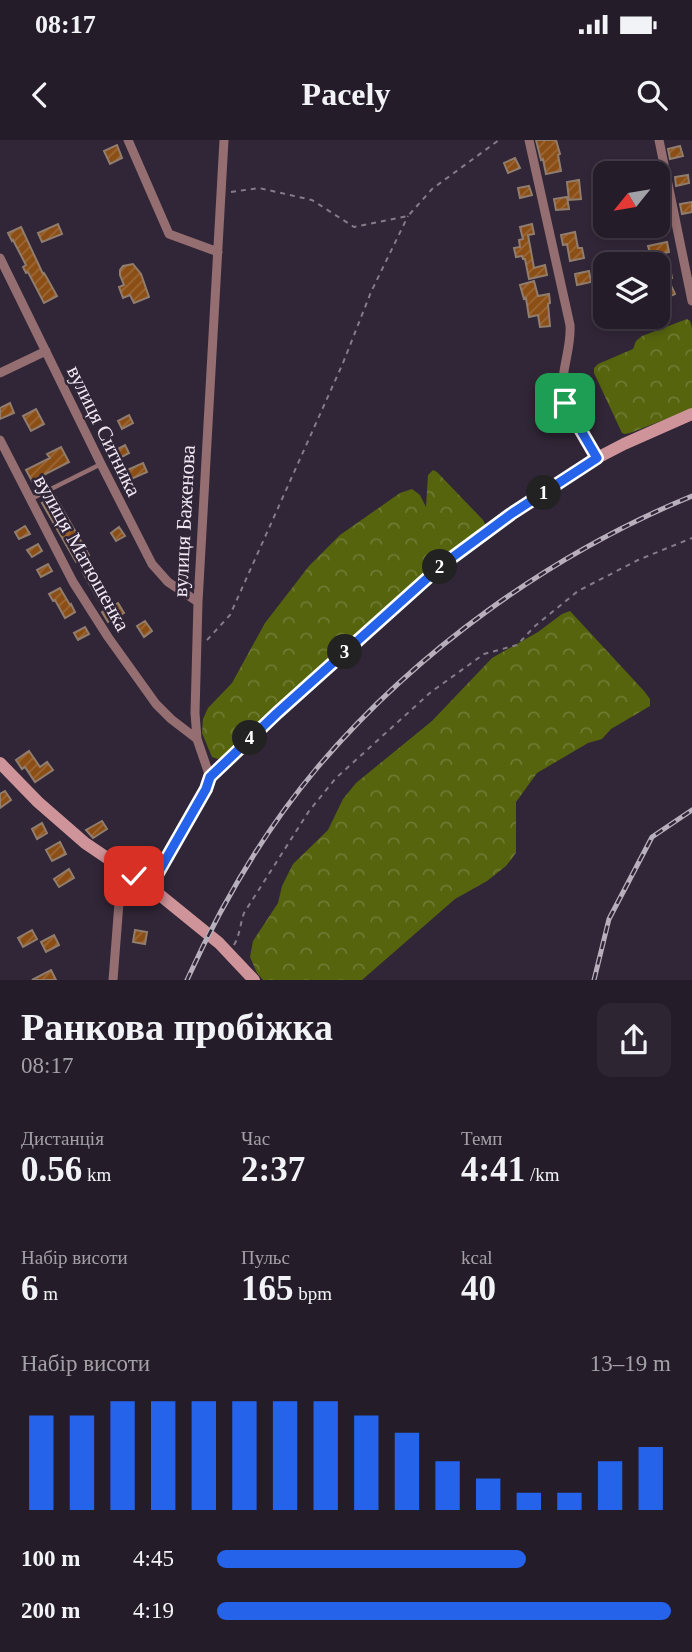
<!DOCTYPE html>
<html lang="uk">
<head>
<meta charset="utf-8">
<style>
	:root { --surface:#251c29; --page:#2d2531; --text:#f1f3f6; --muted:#a3a1a8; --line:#423a46; --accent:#2563eb }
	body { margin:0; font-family:"Times New Roman",serif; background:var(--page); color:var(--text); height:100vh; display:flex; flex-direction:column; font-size:26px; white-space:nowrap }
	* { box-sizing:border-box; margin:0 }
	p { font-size:23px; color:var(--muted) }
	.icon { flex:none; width:38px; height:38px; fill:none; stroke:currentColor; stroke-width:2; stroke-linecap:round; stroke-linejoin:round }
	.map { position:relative; height:840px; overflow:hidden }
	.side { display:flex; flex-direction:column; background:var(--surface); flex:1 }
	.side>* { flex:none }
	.needle { width:46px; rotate:240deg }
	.buttons { position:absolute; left:593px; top:21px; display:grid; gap:14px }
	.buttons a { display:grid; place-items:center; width:77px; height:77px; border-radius:14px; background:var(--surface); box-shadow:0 4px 10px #0003,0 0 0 2px var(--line); font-size:35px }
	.pin { position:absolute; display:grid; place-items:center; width:60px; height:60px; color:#fff; margin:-30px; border-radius:14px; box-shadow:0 4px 10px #0006 }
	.km { position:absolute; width:35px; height:35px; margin:-18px; border-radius:50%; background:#222; color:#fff; font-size:19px; line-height:35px; text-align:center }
	.round { display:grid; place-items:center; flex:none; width:74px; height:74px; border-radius:14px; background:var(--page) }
	.headline { display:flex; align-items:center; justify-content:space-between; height:119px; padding:0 21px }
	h1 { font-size:38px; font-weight:800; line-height:52px }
	.figures { display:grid; grid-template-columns:repeat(3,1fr); gap:10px; height:119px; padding:7px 21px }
	.figures div { display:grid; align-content:center }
	.figures b { font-size:35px; font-weight:800 }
	.figures small { font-size:19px; font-weight:400 }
	.figures p { font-size:19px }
	.chart { height:196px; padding:14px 21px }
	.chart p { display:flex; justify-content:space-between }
	.chart svg { width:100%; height:126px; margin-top:7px; stroke:var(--accent); stroke-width:6 }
	ul { padding:0 21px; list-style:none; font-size:23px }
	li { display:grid; grid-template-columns:112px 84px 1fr; align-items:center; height:52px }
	li i { height:18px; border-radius:9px; background:var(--accent) }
	.status { display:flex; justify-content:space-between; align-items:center; height:49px; padding:0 35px; background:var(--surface); direction:ltr }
	.status svg { height:19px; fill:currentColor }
	header { display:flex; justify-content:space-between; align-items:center; height:91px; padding:0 21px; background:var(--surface); font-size:32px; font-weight:800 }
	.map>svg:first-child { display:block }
</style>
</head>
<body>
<div class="status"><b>08:17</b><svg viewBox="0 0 49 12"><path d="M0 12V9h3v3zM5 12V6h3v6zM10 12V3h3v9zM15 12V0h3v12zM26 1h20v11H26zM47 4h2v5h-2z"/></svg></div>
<header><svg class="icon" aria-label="back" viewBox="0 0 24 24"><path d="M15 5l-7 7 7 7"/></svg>Pacely<svg class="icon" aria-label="search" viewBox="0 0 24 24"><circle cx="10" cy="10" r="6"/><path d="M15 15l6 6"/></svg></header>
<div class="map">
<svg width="692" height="840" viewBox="0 0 692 840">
	<defs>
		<pattern id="forest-crowns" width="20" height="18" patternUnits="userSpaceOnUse" patternTransform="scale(1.75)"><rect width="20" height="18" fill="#56640e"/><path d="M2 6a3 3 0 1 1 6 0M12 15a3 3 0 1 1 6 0" fill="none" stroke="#6f7a32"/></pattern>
		<pattern id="building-hatch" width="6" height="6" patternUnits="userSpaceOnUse" patternTransform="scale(1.75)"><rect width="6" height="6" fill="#8b4e14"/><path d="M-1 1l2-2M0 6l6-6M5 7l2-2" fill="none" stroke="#9c6837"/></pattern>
	</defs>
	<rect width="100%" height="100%" fill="#312637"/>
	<path fill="url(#forest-crowns)" d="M687,179l3,2 2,7v81l-62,24 -5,1 -3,-1 -28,-60v-5l4,-4 35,-15 3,-8 6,-5z
		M433,330l4,2 46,48 3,6 -39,28 -9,1 -8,-3 -8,23 -10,10 -94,83 -90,85 -10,6 -6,-2 -10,-24 1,-14 5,-11 24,-25 33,-60 44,-57 31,-31 60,-42 12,-4 8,6 6,12 2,-32z
		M570,471l74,80 6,8v7l-39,23 -9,10 -14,4 -51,30 -21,29v51l-10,13 -19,15 -32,18 -93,81h-99l-6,-7 -7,-16 3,-16 25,-38 4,-17 11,-22 35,-34 15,-31 13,-16 76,-62 60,-63 46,-26 24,-18z"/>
	<path fill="url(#building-hatch)" stroke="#917d6e" stroke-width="2" d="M536,0h20l4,14 -2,1 3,16 -15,3 -3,-15 -2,1z
		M117,5l5,13 -12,6 -6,-13z
		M680,6l3,10 -13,3 -2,-10z
		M515,18l5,10 -12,5 -4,-10z
		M688,35l1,8 -13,3 -1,-9z
		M579,40l2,19 -12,1 -2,-18z
		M529,46l3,9 -12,3 -2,-10z
		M567,57l2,12 -13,1 -2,-11z
		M692,62v10l-10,2 -2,-10z
		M58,84l4,10 -20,8 -4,-9z
		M532,84l2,10 -6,1 6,33 11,-3 2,10 -18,4 -4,-20h-2l-1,-3 -6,1 -2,-9 6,-1 -1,-7 4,-1 -3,-12z
		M21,87l22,47 1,-1 3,5 10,18 -13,7 -16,-31 -2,1 -3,-6 3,-2 -13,-25 -1,1 -4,-8z
		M575,92l3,16h4l2,10 -14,3 -3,-17 -4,1 -2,-10z
		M667,102l2,10 -18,4 -3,-10z
		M133,124l8,10 8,23 -15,6 -4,-8 -7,3 -4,-11 5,-2 -4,-10v-5l3,-4z
		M670,128l2,10 -4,1 7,15 -11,5 -6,-15v-14z
		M589,131l2,11 -14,3 -2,-11z
		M534,141l4,15 11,-2 1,9 -2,1 2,22 -10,1 -2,-12 -9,2 -3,-19 -2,1 -4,-14z
		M10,263l4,10 -14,6v-11z
		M36,269l8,15 -13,7 -8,-15z
		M129,275l4,8 -11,6 -4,-8z
		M125,305l4,8 -11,6 -4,-8z
		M61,307l8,15 -37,19 -6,-11 24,-12 -3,-4z
		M143,323l4,9 -18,8 -4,-9z
		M55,356l34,59 -13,7 -34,-59z
		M25,386l5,8 -11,5 -4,-7z
		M119,387l6,9 -9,5 -5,-8z
		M38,404l4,7 -10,6 -5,-7z
		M48,424l4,7 -11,6 -4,-7z
		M92,428l14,25 -8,6 -15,-26z
		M60,448l10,17 1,-1 4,8 -10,6 -10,-18 -2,1 -4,-7z
		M118,463l6,10 -16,9 -6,-10z
		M145,481l7,10 -8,6 -7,-11z
		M85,487l4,7 -11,6 -4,-7z
		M29,611l11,16 7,-5 6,8 -18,12 -10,-15 -3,2 -6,-9z
		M5,651l6,9 -11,8v-14z
		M102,681l5,8 -14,9 -7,-8z
		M42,683l5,10 -10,6 -5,-10z
		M60,702l6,12 -14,7 -6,-11z
		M69,729l5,9 -15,9 -5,-8z
		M32,790l5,9 -14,8 -5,-9z
		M135,790l12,2 -2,12 -12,-2z
		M54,795l5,10 -13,7 -5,-10z
		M51,830l5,10h-24z"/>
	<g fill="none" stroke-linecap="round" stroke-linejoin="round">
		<path stroke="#857c8a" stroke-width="2" stroke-dasharray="5 5" stroke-linecap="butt" d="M231,52l28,-4 53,12 42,27 54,-11 24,-27 67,-49
			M207,500l23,-25 113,-252 28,-71 37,-76
			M234,805c6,-10 6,-21 10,-32l65,-102 27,-33 95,-86 53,-38 33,-9 18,-19 43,-35 60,-31 54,-22"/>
		<path stroke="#946e71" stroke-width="4.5" d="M31,359l70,-35"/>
		<path stroke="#946e71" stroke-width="9" d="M128,0l41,94 49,18
			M529,0l41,185c2,26 -13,52 -5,78l32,55
			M659,0l33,161
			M0,118l101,206 51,100 16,18 30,20
			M0,233l46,-22
			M0,300l73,142 35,55 48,67 15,15 26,20
			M210,637l-13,-38 -2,-26 3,-111 26,-462
			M113,840l6,-77 4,-9 11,-18"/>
		<path stroke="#cf9499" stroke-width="12" d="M0,623l38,39 47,41 65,44 69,56 35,37
			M150,747l56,-98 4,-12 67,-64 165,-148 69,-51 86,-56 27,-14 68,-30"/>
		<defs>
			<path id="rail" d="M187,840c34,-75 77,-149 130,-212 99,-117 234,-214 375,-272
				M594,840l15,-61 43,-82 40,-27"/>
		</defs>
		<use href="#rail" stroke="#b7afbc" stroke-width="5"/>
		<use href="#rail" stroke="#312637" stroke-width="2.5" stroke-dasharray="8" stroke-linecap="butt"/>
	</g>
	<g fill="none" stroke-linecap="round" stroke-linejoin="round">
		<defs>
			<path id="route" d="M134,736l16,11 56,-98 4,-12 67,-64 165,-148 69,-51 86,-56 -32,-55"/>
		</defs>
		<use href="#route" stroke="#fff" stroke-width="14"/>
		<use href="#route" stroke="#2563eb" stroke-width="9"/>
	</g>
	<g text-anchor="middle" stroke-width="5" stroke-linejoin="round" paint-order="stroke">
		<g font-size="21" fill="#f0e9f4" stroke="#312637">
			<text transform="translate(104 291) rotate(64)" y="7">вулиця Ситника</text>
			<text transform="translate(184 381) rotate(-87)" y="7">вулиця Баженова</text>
			<text transform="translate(82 413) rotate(61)" y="7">вулиця Матюшенка</text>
		</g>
	</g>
</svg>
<div class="buttons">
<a><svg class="needle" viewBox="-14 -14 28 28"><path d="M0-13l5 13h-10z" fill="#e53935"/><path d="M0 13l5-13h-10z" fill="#a3a1a8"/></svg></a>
<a><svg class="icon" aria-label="layers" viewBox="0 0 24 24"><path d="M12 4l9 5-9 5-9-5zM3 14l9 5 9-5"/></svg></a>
</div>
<div class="pin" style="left:565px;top:263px;background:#1e9e55"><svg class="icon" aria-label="arrive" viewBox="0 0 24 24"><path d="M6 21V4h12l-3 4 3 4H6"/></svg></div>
<div class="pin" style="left:134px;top:736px;background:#d93025"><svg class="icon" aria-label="check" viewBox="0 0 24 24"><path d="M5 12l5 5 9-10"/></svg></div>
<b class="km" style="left:544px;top:353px">1</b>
<b class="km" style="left:440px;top:427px">2</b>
<b class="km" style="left:345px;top:512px">3</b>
<b class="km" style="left:250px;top:598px">4</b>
</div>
<section class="side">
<div class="headline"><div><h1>Ранкова пробіжка</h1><p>08:17</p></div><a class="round"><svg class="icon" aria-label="share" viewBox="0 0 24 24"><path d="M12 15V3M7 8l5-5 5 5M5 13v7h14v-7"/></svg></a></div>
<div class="figures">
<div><p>Дистанція</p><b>0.56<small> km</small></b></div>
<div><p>Час</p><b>2:37</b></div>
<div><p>Темп</p><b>4:41<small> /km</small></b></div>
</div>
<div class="figures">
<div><p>Набір висоти</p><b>6<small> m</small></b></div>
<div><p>Пульс</p><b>165<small> bpm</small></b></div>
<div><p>kcal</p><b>40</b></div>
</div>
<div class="chart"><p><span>Набір висоти</span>13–19 m</p>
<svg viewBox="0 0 160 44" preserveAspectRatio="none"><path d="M5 44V11M15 44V11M25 44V6M35 44V6M45 44V6M55 44V6M65 44V6M75 44V6M85 44V11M95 44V17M105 44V27M115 44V33M125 44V38M135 44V38M145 44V27M155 44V22"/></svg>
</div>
<ul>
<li><b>100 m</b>4:45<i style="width:68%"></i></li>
<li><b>200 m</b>4:19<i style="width:100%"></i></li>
</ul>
</section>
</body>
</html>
